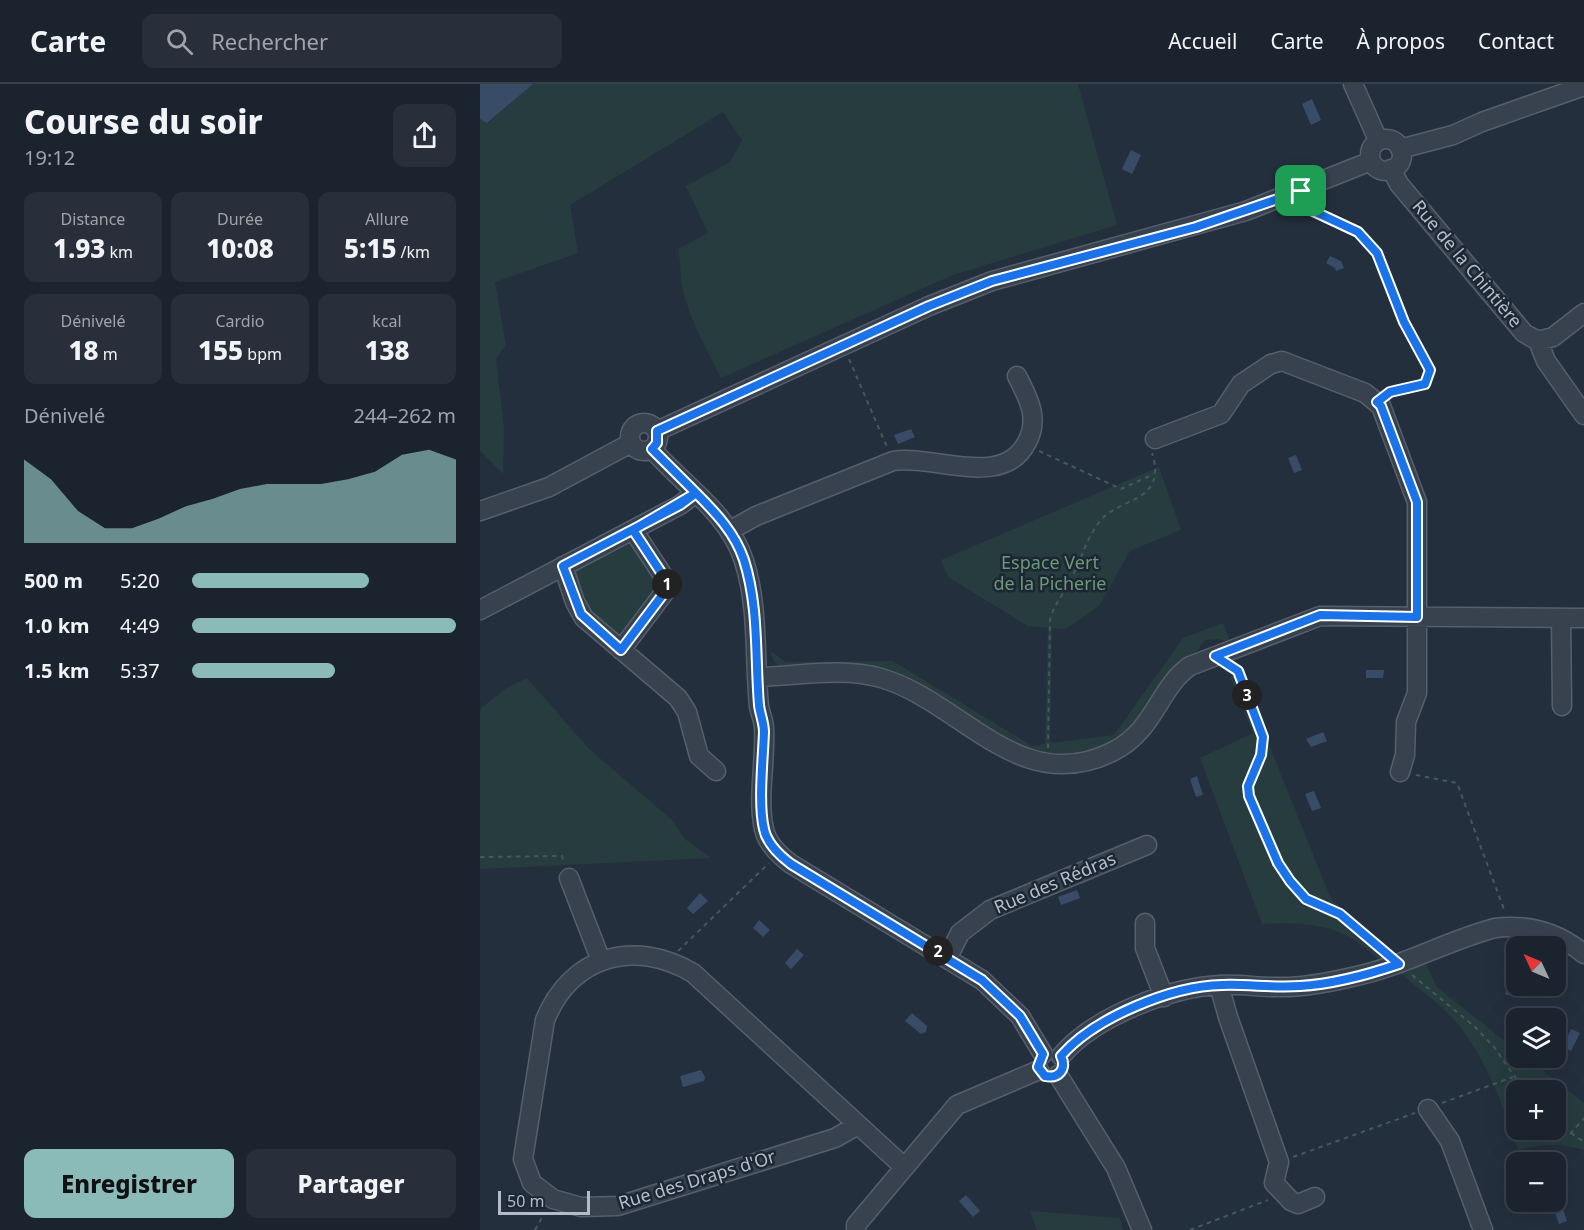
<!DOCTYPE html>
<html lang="fr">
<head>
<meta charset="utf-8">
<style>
	:root { --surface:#1b232e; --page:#282f3a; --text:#f1f3f6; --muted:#a0a4aa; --line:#39404a; --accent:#8bbbb9 }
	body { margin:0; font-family:"Noto Sans",sans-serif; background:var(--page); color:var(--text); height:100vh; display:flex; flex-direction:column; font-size:22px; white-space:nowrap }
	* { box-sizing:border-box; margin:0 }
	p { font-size:20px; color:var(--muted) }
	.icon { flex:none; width:33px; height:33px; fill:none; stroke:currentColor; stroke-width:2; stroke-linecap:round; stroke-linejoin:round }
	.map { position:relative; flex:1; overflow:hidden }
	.details { display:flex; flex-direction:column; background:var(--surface); width:480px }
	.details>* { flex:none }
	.needle { width:39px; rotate:314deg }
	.buttons { position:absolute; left:1026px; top:852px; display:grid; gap:12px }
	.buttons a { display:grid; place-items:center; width:60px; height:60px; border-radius:12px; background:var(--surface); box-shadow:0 6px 24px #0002,0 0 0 2px var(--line); font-size:30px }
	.scale { position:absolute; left:18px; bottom:15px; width:92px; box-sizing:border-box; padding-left:6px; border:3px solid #b4bcc9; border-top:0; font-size:16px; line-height:21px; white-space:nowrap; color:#b4bcc9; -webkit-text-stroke:4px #1d2633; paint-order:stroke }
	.pin { position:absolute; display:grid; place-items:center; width:51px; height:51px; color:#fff; margin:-26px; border-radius:12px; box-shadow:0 3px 9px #0006 }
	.km { position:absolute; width:30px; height:30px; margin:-15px; border-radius:50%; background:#222; color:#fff; font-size:16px; line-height:30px; text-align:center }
	.round { display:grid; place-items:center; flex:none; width:63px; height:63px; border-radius:12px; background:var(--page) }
	.head { display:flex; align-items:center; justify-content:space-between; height:102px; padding:0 24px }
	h1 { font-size:33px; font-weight:800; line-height:45px }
	.stats { display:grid; grid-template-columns:repeat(3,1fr); gap:9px; height:102px; padding:6px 24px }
	.stats div { display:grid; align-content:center; border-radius:12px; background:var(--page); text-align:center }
	.stats b { font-size:26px; font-weight:800 }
	.stats small { font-size:16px; font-weight:400 }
	.stats p { font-size:16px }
	.chart { height:168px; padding:12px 24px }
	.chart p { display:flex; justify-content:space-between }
	.chart svg { width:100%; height:108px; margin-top:6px; fill:var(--accent); opacity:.7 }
	.cta { display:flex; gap:12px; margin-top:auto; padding:12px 24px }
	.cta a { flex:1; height:69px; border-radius:12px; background:var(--accent); color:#111; font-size:24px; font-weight:800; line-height:69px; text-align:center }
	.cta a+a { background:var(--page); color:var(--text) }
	ul { padding:0 24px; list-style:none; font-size:20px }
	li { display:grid; grid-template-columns:96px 72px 1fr; align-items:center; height:45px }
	li i { height:15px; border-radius:8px; background:var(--accent) }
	header { display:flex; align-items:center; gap:36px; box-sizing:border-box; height:84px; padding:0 30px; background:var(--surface); border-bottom:2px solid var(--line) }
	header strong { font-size:28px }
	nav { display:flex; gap:33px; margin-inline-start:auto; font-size:21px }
	.search { width:420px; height:54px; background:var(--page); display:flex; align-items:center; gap:15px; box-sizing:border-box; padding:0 21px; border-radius:12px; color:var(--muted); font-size:22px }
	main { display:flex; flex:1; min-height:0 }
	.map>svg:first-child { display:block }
</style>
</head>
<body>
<header>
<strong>Carte</strong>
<div class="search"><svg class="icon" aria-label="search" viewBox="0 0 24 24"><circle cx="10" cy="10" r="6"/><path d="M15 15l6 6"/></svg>Rechercher</div>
<nav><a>Accueil</a><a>Carte</a><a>À propos</a><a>Contact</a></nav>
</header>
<main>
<section class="details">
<div class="head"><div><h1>Course du soir</h1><p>19:12</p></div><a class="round"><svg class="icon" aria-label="share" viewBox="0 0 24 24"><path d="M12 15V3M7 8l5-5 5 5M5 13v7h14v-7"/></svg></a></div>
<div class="stats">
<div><p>Distance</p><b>1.93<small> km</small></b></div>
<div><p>Durée</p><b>10:08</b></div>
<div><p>Allure</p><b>5:15<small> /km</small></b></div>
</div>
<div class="stats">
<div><p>Dénivelé</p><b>18<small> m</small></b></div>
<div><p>Cardio</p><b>155<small> bpm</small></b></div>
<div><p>kcal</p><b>138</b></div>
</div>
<div class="chart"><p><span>Dénivelé</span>244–262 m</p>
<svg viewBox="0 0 160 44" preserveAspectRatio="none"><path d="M0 44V10L10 18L20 31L30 38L40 38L50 34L60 29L70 26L80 22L90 20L100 20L110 20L120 18L130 15L140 8L150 6L160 10V44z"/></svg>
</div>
<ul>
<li><b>500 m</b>5:20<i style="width:67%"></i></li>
<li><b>1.0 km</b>4:49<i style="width:100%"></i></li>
<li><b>1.5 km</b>5:37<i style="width:54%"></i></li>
</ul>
<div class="cta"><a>Enregistrer</a><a>Partager</a></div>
</section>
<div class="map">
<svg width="1104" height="1146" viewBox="0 0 1104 1146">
	<rect width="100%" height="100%" fill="#242f3e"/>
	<path fill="#263c3f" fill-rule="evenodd" d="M53,0h545l39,141 -164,50 -232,103c-15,-30 -32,-59 -39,-92 -2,-12 -1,-24 -4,-37l30,-16 -22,-47 44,-24 12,-22 -19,-28 -153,93 8,48 -83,29 11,63 -10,14 8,69 -1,46 -23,-23v-332l8,4z
		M679,383l22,63 -51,21 -31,55 -33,23 -14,-1 -2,115 64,-8 69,-97 40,-15 8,20 -12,-4 -14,1 -56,74 -30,26 -43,17 -47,-4 -117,-66 -129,-19 -9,-6 -4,-11 16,11 107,-1 139,85 13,-2 3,-116 -20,-2 -80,-49 -7,-17z
		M150,457l28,43v6l-39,50 -31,-28 -14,-41z
		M760,588l91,227 64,57 -15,5c-36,-37 -70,-40 -118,-37l-62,-166 53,-25 -23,-56z
		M47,594l62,71 83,71 13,19 26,19 -231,11v-156l1,-5 24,-19z
		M945,878l12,25 79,63v8h11l57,45v47c-24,-7 -42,-6 -66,0 -16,-45 -31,-92 -63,-129 -15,-18 -38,-33 -56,-49zM1036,1006h40v40h-40z
		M550,1127l90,7 3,12h-86z"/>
	<path fill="#394c67" d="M0,0h53l-46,39 -7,-4z
		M832,15l9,21 -10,5 -9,-21z
		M651,66l10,5 -9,19 -10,-5z
		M850,172l11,5 3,7 -8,3 -1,-3 -9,-5z
		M431,345l4,8 -17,7 -4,-9z
		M816,371l6,15 -8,3 -6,-15z
		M886,586h18l-1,8h-17z
		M843,648l4,9 -16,6 -5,-8z
		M717,692l6,19 -7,2 -6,-18z
		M834,707l7,17 -9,3 -7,-17z
		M597,806l3,8 -19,7 -3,-8z
		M220,809l8,8 -15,13 -6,-6z
		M279,836l11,10 -7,7 -10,-9z
		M317,865l7,6 -13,14 -6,-6z
		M1030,893l6,2 -2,18 -9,-3z
		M432,929l15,13 -1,6 -5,2 -16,-13z
		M1091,945l9,4 -9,18 -8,-4z
		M221,986l4,7 -1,4 -21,6 -3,-11z
		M486,1111l14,16 -7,6 -14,-16z
		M1078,1111l9,26 -8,3 -8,-22h5z"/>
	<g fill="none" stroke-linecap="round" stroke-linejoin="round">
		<defs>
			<path id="minor" d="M873,0l25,56
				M890 71a16 16 0 1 1 32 0a16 16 0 1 1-32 0Z
				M920,65l53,-14 29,-13 102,-36
				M911,85l8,15 125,149 14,8 8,20 38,54
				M1058,257l15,-4 31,-24
				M150 353a14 14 0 1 1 28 0a14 14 0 1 1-28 0Z
				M177,347l272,-125 63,-25 254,-70 125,-50
				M675,355l66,-25 20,-30 30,-20 11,-3 83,32 16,13 36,96v191l-11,29 -1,33 -5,17
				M172,365c31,36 77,64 92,112 15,47 10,96 15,145 1,7 5,15 5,22 2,31 -7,71 0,101 3,15 15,26 27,35l191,116 38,36 23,38
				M0,427l69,-24 82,-44
				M249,447l27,-15 137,-55c40,-7 110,29 134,-19 13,-24 1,-44 -10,-66
				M83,482l12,36 9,16 94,80 9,14 12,44 17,15
				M0,526l200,-105 16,-12
				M1081,534l1,88
				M141,566l46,-61 -1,-9 -33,-50
				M278,593c40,-1 83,-10 123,1 80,23 138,120 231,74 44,-22 46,-64 78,-86l130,-50 264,2
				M89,794l32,83
				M665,839v25l19,49
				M468,873l12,-24 30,-23 157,-65
				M739,901l9,32 51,145 -5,21 17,18 7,3 17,-7
				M581,972c33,-39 109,-69 160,-71 18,-1 36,2 54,2 27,1 52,-4 77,-10 50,-10 94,-36 143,-49 33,-4 63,4 89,26
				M578,991l58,93 26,62
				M948,1025l22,32 33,89
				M378,1041l-23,13 -217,68 -37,1 -28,-8 -21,-16 -9,-24 22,-139c26,-64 89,-82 148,-47l210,193
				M376,1146v-5l101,-120 82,-35"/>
		</defs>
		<use href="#minor" stroke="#565f6c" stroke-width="21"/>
		<path stroke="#44595c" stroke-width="2" stroke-dasharray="4.5 4.5" stroke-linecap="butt" d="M826,120l11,10 41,18 19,21 27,69 23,40 3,8 -5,14 -36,9
			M369,275l38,88
			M559,367l82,38 33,-15
			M752,583l6,4c10,26 30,57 23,85 -4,15 -13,25 -12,40l41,85 16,18 34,15 45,38
			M568,664l2,-128c4,-16 14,-26 21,-41 10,-19 15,-40 29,-58 19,-24 68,-18 52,-68
			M936,691l41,8 48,129
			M0,773l82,-1 2,8
			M198,867l91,-88
			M932,891l63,52 19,20 30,43
			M962,1019l71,-26
			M1076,1039l28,19
			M1090,1050l14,-16
			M813,1073l122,-44
			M55,1146l10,-18
			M710,1146l78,-30"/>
		<use href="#minor" stroke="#38414e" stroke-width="18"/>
	</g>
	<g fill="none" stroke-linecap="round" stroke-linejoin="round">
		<defs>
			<path id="route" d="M821,107l-105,36 -204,54 -63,25 -272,125v12l-5,6 44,44 -63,37 33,50 1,9 -46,61 -40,-36 -18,-48 117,-61 16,-12c20,20 39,40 48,67 15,47 11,97 15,145 1,9 5,18 5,27 -1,27 -6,72 0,97 3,15 15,26 27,35l191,116 38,36 23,38 -5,13 7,9c14,3 22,-7 16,-20 33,-38 110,-70 161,-71 26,-1 52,3 78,1 34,-2 67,-11 99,-22l-59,-50 -34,-15 -16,-18 -12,-18 -29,-67 -1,-10 13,-31 2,-18 -25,-66 -23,-15 105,-41 97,2v-115l-36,-96 -4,-4 13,-10 35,-8 5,-14 -26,-48 -27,-69 -19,-21 -47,-22 -10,-19"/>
		</defs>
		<use href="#route" stroke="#fff" stroke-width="12"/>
		<use href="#route" stroke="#1a73e8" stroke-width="8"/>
	</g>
	<g text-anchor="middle" stroke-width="5" stroke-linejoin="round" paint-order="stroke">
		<g font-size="18" fill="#b4bcc9" stroke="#1d2633">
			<text transform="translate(987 180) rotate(50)" y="6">Rue de la Chintière</text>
			<text transform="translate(575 799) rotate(-23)" y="6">Rue des Rédras</text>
			<text transform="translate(217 1096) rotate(-17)" y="6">Rue des Draps d'Or</text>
		</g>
		<g font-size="18" fill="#6b9a76" stroke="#1d2633">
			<text x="570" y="485">Espace Vert<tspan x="570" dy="21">de la Picherie</tspan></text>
		</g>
	</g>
</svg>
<div class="buttons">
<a><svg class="needle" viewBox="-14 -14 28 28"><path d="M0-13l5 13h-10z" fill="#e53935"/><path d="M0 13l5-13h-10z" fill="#a0a4aa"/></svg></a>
<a><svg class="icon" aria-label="layers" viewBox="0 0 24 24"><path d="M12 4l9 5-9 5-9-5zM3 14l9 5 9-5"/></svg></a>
<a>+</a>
<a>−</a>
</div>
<div class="scale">50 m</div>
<div class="pin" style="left:821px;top:107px;background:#1e9e55"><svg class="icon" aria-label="arrive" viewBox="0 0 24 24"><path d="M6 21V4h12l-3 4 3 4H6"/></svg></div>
<b class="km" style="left:187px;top:500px">1</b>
<b class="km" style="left:458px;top:867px">2</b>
<b class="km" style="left:767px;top:611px">3</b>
</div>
</main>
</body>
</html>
